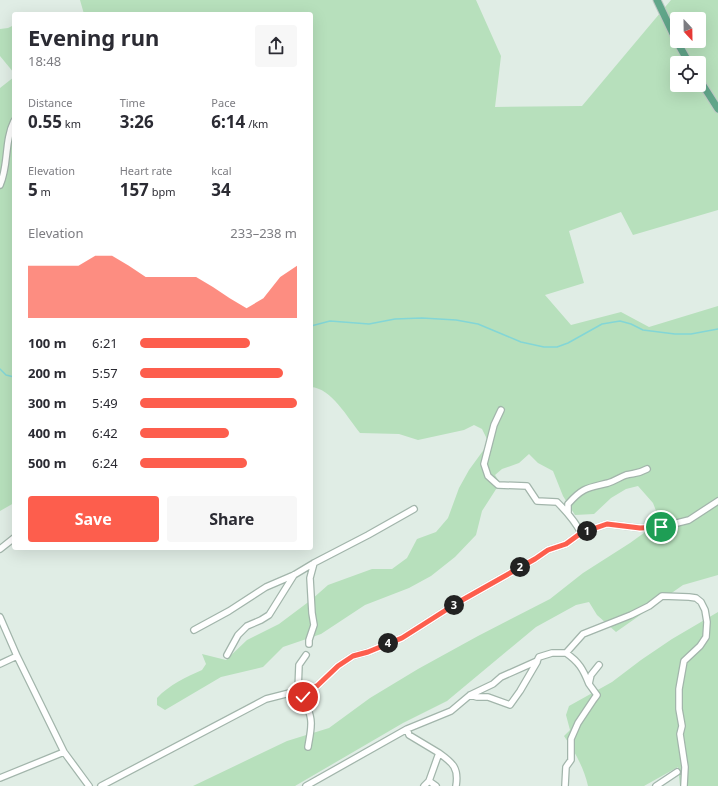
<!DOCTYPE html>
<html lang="en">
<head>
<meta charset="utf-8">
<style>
	:root { --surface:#fff; --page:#f7f7f7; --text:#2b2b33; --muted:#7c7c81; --accent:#fd5e4d }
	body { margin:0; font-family:"Noto Sans",sans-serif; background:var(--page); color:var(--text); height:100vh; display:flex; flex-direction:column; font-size:15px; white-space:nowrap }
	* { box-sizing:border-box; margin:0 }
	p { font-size:13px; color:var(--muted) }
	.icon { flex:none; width:22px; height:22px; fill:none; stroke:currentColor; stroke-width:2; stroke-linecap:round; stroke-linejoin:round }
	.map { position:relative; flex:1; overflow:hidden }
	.sheet { position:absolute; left:12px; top:12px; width:301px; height:538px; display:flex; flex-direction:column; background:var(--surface); border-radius:4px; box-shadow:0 4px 16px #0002 }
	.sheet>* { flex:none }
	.needle { width:26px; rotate:158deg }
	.tools { position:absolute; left:670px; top:12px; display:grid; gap:8px }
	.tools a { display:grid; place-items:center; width:36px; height:36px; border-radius:4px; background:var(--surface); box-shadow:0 4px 16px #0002; font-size:20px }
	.pin { position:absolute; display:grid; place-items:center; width:34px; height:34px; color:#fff; margin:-17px; border:2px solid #fff; border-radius:50%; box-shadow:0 1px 4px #0007 }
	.km { position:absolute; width:20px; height:20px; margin:-10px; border-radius:50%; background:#222; color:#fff; font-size:11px; line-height:20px; text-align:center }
	.round { display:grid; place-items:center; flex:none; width:42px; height:42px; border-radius:4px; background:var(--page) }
	.summary { display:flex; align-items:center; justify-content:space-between; height:68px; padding:0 16px }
	h1 { font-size:22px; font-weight:700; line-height:30px }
	.metrics { display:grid; grid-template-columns:repeat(3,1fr); gap:6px; height:68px; padding:4px 16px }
	.metrics div { display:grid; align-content:center }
	.metrics b { font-size:17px; font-weight:700 }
	.metrics small { font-size:11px; font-weight:400 }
	.metrics p { font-size:11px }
	.chart { height:112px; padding:8px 16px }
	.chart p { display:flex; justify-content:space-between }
	.chart svg { width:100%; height:72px; margin-top:4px; fill:var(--accent); opacity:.7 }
	.action { display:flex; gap:8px; margin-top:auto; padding:8px 16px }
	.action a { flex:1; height:46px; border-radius:4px; background:var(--accent); color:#fff; font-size:16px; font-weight:700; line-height:46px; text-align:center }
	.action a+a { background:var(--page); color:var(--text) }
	ul { padding:0 16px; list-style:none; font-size:13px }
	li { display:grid; grid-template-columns:64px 48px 1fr; align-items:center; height:30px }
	li i { height:10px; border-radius:5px; background:var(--accent) }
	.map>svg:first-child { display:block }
</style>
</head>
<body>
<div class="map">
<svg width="718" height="786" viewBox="0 0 718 786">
	<rect width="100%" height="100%" fill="#e0ede5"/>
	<path fill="#b7e0bc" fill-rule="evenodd" d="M80,0h396l25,56 -6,51 87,-1 89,-106h47v210l-85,25 -12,-23 -52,19 15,52 -39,12 26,30 50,-13 28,15 69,-21v269l-35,10 -67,47 -19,-17 -8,-13 -13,3 -40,22 -89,74 -44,22 -108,63h-102l94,-45 42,-13 41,-30 48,-29 60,-33 72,-37 33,-26 47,-30 25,-18 3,-9 -5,-13 -15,-17 -12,3 -15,9 -17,16 -19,1 -12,-19 -10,-25 -15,-8 -9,-9 -10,9 -17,6 -7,6 5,8 -18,28 -6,24 -21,22 -24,19 -22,12 -44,17 -44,29 -38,13 -20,20 -42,10 -56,33 -8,-5v-7c12,-13 29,-21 45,-28l4,-6 -4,-10 24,6 21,-20 32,-16 32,-24 17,-15 44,-16h20l15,-11 10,-19 19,-7 12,-14 11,-30 10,-18 16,-22 2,-9 -5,-10 -8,-4 -10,5 -46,10 -19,-6 -39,-1c-12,-15 -29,-45 -49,-46v-373h-227zM677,19h22v22h-22zM677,63h22v22h-22z
		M14,25v48l-14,-17v-27l8,-1z
		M14,77v426l-14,8v-423z
		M718,612v174h-38l-2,-19 -34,19h-56c-4,-18 -13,-34 -24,-50l6,-6 -4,-15 3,-9 43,-24 29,-22 31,-21z"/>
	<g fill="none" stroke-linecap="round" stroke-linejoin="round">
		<path stroke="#83d6d6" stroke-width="1.5" d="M311,326l19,-5 39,3 26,-5 27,-1 34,2 22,4 43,18 23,5h13l11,-4 34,-19 18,-3 11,3 12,6 32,4h16l27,-5
			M0,369l6,6 8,2"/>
		<defs>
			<path id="minor" d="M0,185c9,-20 4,-44 14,-64
				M568,513v-9c15,-17 20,-16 40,-21 7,-2 12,-6 18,-8 8,-2 12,-1 21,-6
				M581,533l26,-9 33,4 21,-1 28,-7 29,-19
				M0,549l14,-11
				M0,617l17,39 47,96 25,34
				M194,630l35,-19 37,-24 28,-12 20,-12 54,-28 46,-26
				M309,644v-4l5,-15 -2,-12 -2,-35 4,-15
				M566,653c13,9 17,16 23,31
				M227,655l11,-20 9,-9 14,-6 8,-5 25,-40
				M306,655l-7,10 -1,25c6,8 14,25 13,35 0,7 -2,15 -3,22
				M0,664l17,-8
				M470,695l7,2h11l22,8 10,-14 17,-29
				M407,729l2,6 30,18 -10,28 -5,5
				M439,753c14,10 20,15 17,33
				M0,778l64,-26
				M429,781l7,5
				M101,786l165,-87 51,-13 21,-20 15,-10 15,-4 34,-14 55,-35 78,-44 13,-9 18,-6 15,-11c-6,-12 -14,-21 -24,-31l-20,-1 -10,-15 -29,-1 -10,-9 -4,-12 10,-39 7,-15
				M306,786l101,-57 44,-18 19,-16 23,-11 8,-7 36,-16 2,-4 13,-4h14l17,-19 48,-19 18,-9 13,-10 27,1 7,1 5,4 4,8 2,12 -1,15 -6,9 -16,15 -5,28v20l3,17 -2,8 5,33 -1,19
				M565,786l1,-19 5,-7v-21l7,-16 16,-24 3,-4 -8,-11 2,-9 8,-10
				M656,786l21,-14"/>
			<path id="major" d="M657,0l19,40 13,23
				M699,79l19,30"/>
		</defs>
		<use href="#minor" stroke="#a2b5ab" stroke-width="8"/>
		<use href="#major" stroke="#c0c9c5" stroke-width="9"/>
		<use href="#minor" stroke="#fff" stroke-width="5.5"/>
		<use href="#major" stroke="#61a68a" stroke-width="7"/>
	</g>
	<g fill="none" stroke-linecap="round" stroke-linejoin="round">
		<defs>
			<path id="route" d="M303,697l-5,-7 19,-4 21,-20 15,-10 15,-4 34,-14 55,-35 78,-44 13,-9 18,-6 15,-11 26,-9 33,4 21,-1"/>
		</defs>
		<use href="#route" stroke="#fff" stroke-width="8"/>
		<use href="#route" stroke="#fd5e4d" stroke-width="5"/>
	</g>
</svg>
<div class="tools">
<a><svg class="needle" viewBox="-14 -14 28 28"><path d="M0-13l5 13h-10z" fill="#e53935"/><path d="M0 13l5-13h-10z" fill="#7c7c81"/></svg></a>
<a><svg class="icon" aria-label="locate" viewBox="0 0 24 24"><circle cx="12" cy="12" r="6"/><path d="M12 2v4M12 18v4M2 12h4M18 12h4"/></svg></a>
</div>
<div class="pin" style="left:661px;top:527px;background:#1e9e55"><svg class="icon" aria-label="arrive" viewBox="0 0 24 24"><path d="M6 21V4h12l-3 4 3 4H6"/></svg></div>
<div class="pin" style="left:303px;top:697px;background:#d93025"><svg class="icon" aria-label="check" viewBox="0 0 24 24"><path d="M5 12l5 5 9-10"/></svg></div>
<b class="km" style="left:587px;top:531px">1</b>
<b class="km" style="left:520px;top:567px">2</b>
<b class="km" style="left:454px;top:605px">3</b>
<b class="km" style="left:388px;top:643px">4</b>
<section class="sheet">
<div class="summary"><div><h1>Evening run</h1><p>18:48</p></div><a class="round"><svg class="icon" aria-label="share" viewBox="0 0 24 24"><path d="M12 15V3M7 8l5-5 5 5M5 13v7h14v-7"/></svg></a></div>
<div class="metrics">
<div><p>Distance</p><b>0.55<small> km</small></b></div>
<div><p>Time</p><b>3:26</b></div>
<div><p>Pace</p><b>6:14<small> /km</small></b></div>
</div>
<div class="metrics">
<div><p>Elevation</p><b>5<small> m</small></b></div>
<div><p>Heart rate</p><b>157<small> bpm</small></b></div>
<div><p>kcal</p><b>34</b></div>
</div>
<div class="chart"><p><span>Elevation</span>233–238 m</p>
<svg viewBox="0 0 160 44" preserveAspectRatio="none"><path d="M0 44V12L10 12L20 12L30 12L40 6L50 6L60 12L70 19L80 19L90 19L100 19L110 25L120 32L130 38L140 32L150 19L160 12V44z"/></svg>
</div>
<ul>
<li><b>100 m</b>6:21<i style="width:70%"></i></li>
<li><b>200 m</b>5:57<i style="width:91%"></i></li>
<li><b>300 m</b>5:49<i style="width:100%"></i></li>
<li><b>400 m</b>6:42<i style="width:57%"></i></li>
<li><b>500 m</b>6:24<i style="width:68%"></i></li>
</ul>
<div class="action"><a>Save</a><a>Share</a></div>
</section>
</div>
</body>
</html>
